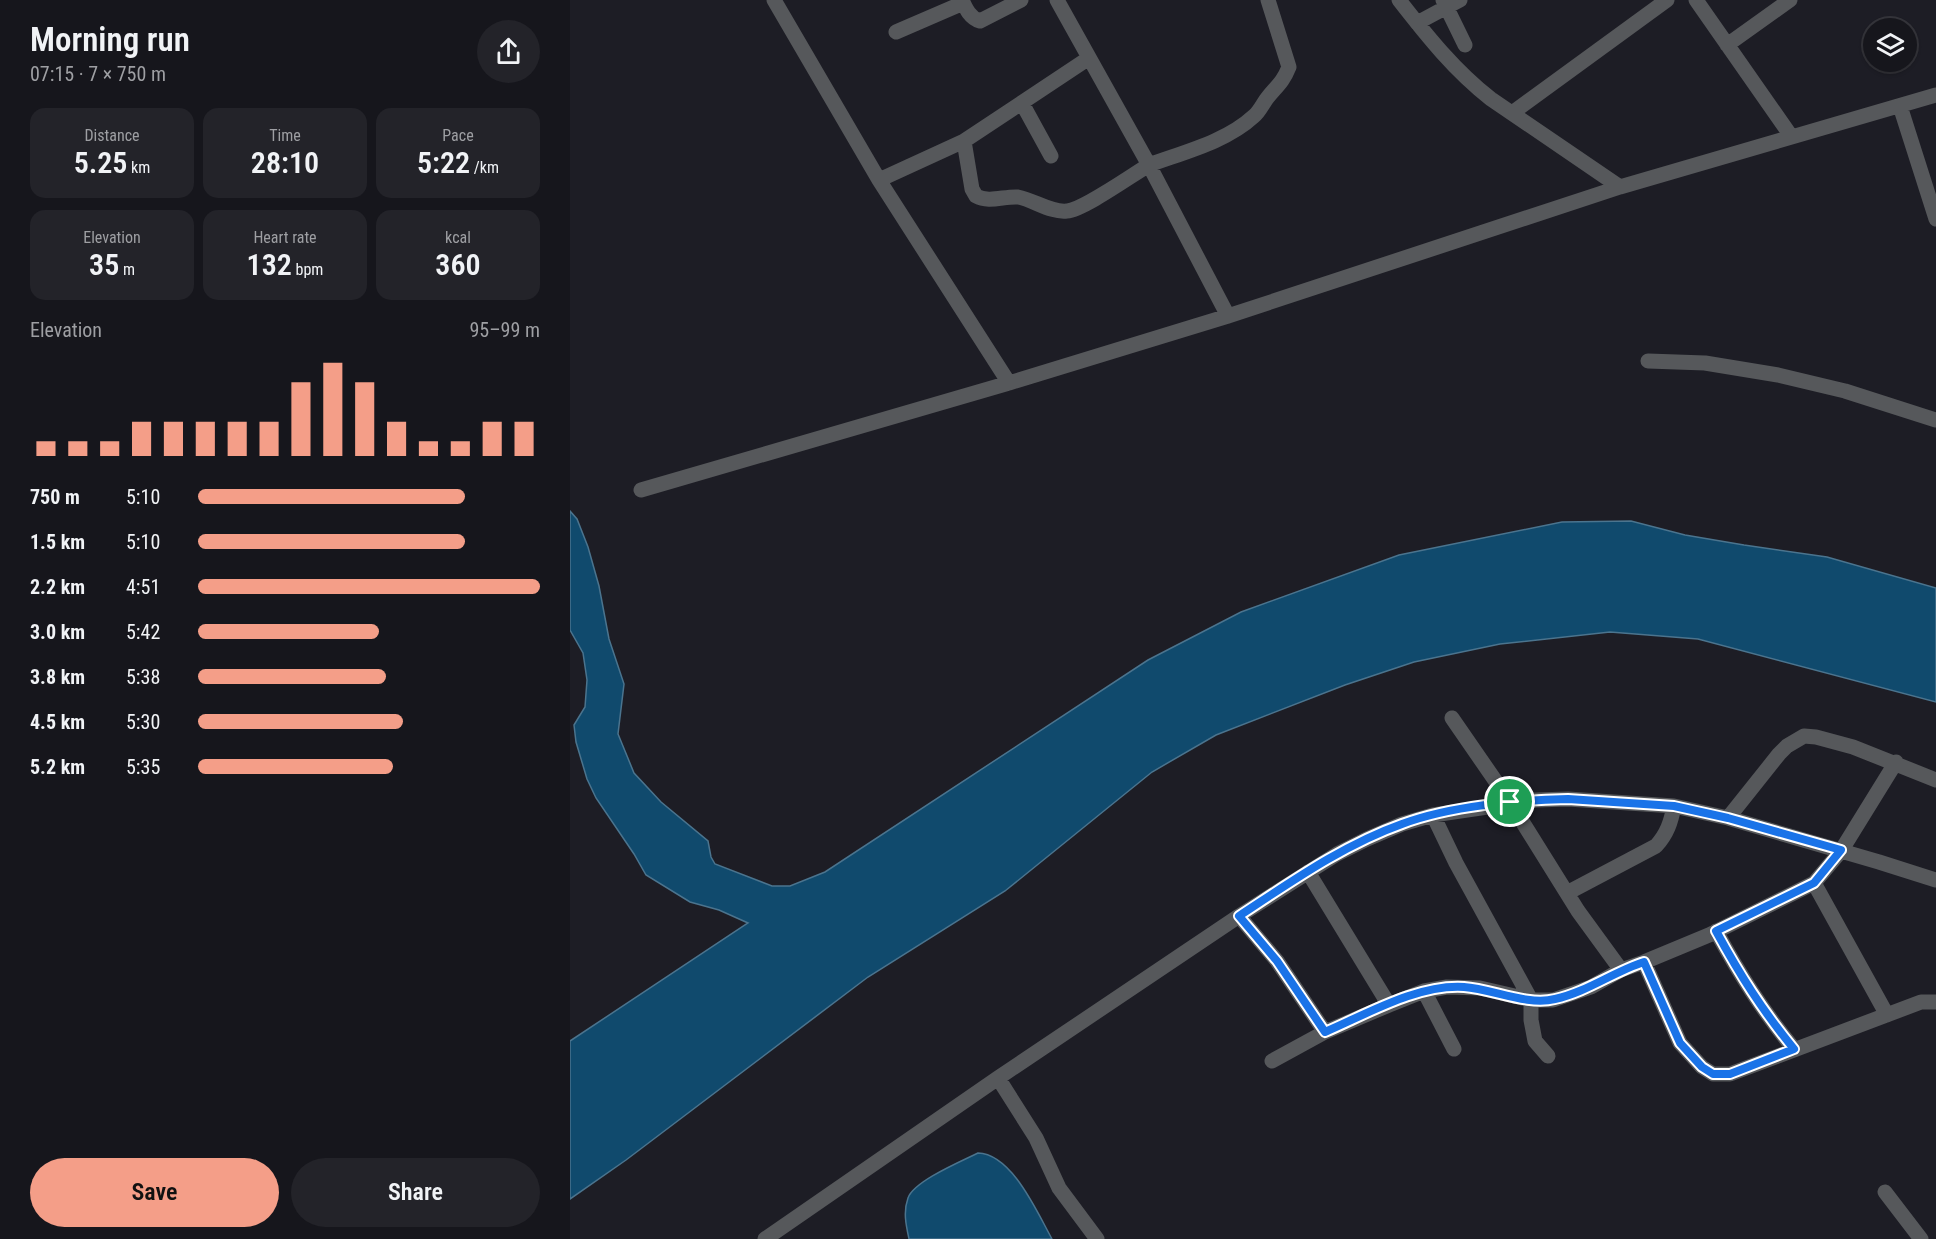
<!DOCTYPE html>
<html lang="en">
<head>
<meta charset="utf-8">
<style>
	:root { --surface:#16161c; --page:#232329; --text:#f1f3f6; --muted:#9e9fa3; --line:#35353b; --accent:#f49e88 }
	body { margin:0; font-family:"Roboto Condensed",sans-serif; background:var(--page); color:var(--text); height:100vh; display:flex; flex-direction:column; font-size:22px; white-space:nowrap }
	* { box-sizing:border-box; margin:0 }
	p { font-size:20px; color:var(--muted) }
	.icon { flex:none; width:33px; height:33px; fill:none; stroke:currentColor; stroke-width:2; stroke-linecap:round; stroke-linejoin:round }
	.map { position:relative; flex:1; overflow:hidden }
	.details { display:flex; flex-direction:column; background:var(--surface); width:570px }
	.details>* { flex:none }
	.fabs { position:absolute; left:1293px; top:18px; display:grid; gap:12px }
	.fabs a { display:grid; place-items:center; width:54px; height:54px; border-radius:50%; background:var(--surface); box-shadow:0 2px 4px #0004,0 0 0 2px var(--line); font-size:30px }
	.pin { position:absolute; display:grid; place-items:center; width:51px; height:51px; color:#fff; margin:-26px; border:3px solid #fff; border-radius:50%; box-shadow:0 2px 6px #0007 }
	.round { display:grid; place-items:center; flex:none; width:63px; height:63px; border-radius:32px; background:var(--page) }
	.summary { display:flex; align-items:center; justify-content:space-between; height:102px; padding:0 30px }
	h1 { font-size:33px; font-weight:600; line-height:45px }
	.stats { display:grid; grid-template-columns:repeat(3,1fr); gap:9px; height:102px; padding:6px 30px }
	.stats div { display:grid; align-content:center; border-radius:15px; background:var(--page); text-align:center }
	.stats b { font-size:30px; font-weight:600 }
	.stats small { font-size:16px; font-weight:400 }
	.stats p { font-size:16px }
	.chart { height:168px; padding:12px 30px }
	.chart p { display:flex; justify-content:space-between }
	.chart svg { width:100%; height:108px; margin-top:6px; stroke:var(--accent); stroke-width:6 }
	.cta { display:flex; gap:12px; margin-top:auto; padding:12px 30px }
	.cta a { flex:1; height:69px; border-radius:36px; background:var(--accent); color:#111; font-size:24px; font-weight:600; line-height:69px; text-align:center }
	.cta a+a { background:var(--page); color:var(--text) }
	ul { padding:0 30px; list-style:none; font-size:20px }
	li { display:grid; grid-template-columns:96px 72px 1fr; align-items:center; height:45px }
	li i { height:15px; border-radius:8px; background:var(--accent) }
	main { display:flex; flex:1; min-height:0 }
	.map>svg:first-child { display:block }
</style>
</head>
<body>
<main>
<section class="details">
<div class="summary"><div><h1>Morning run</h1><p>07:15 · 7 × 750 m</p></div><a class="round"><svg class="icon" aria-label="share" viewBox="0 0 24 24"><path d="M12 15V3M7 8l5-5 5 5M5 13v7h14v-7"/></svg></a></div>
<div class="stats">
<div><p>Distance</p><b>5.25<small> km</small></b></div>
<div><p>Time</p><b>28:10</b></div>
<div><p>Pace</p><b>5:22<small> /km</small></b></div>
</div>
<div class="stats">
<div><p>Elevation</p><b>35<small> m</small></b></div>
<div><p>Heart rate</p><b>132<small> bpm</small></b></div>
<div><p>kcal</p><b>360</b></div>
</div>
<div class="chart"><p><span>Elevation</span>95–99 m</p>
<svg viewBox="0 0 160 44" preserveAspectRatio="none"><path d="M5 44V38M15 44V38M25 44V38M35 44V30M45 44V30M55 44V30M65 44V30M75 44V30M85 44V14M95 44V6M105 44V14M115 44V30M125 44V38M135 44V38M145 44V30M155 44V30"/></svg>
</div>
<ul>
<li><b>750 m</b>5:10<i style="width:78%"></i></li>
<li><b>1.5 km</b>5:10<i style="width:78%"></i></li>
<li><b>2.2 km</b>4:51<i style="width:100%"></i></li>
<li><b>3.0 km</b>5:42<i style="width:53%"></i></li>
<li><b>3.8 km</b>5:38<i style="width:55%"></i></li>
<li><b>4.5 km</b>5:30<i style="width:60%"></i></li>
<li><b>5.2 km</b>5:35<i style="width:57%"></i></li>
</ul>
<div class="cta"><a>Save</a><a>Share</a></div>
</section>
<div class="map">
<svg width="1366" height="1239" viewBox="0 0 1366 1239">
	<rect width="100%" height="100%" fill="#1d1d25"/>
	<path fill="#104a6d" stroke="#4b748e" stroke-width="1.5" d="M0,511l7,8 11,28 11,39 10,53 15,45 -6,50 16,39 27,29 47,39 3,16 4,7 57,22h18l35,-14 323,-212 93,-48 158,-57 163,-33 69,-1 54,14 59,10 83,12 109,31v114l-238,-63 -88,-7 -110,12 -86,18 -69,23 -129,50 -64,37 -147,119 -137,86 -242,183 -56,39v-158l178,-118 -29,-13 -29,-8 -44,-27 -12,-21 -38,-56 -9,-19 -11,-37 -2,-17 11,-18 2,-27 -4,-27 -13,-23z
		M408,1153c34,1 59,59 74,86h-143c-3,-14 -6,-27 -1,-41 6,-17 54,-37 70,-45z"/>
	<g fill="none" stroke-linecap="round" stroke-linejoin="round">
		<path stroke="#56585b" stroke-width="15" d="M204,0l105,180 130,203
			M392,0c4,9 8,18 18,21l41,-21
			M487,0l92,165c35,-13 77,-23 105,-49 6,-5 9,-13 14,-19 9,-11 15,-15 21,-30l-21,-67
			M829,0c28,36 56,71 92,99l129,88
			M873,0l22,45
			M1126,0l95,136
			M847,23l43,-23
			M326,32l67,-29
			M1157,45l63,-45
			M452,103l29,53
			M1330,106l36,113
			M942,113l155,-113
			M394,141l8,48 4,7c13,7 28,0 42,1 16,3 33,16 49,14 16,-1 65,-36 82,-46l79,151
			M309,180l85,-39 125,-83
			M1078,361l57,2 73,12 67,16 91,29
			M71,490l368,-107 219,-67 392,-129 316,-92
			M882,718l58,84 68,109 43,59
			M863,815l23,48 75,137v20l4,21 13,15
			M1158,818l51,-64 8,-8 17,-10 12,1 37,10 83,33
			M738,872l81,133 35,-14 23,-4 33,1 51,12h22l38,-13 30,-17 23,-8 65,-27 105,-52 73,132
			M1244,883l27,-32 55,-89
			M997,893l89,-47c11,-12 15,-24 18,-40
			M669,916l38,45 48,71
			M1146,931c24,44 46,79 78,118
			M1074,962l36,81 22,24 11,7h17l191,-72h15
			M854,991l30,58
			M702,1061l53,-29 64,-27
			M428,1078l38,60 23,50 38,51
			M1315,1192l36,47
			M195,1239l233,-161 241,-162 98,-62 30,-15 35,-15 31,-9 103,-15 32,-1 106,7 54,12 151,44 57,18"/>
	</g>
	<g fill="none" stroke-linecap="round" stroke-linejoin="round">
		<defs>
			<path id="route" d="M998,799l106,7 54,12 113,32 -27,33 -98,48c24,44 46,79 78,118l-64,25h-17l-11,-7 -22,-24 -36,-81c-31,10 -57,30 -89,37 -28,7 -62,-10 -91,-12 -46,-3 -97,27 -139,45l-48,-71 -38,-45c52,-34 104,-71 163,-92 48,-18 115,-24 166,-25z"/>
		</defs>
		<use href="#route" stroke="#fff" stroke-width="12"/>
		<use href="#route" stroke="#1a73e8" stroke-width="8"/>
	</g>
</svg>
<div class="fabs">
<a><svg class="icon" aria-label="layers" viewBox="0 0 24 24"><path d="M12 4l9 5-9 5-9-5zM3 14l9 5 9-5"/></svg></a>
</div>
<div class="pin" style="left:940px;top:802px;background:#1e9e55"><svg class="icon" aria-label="arrive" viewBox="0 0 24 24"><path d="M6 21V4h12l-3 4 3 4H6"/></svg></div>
</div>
</main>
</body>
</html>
